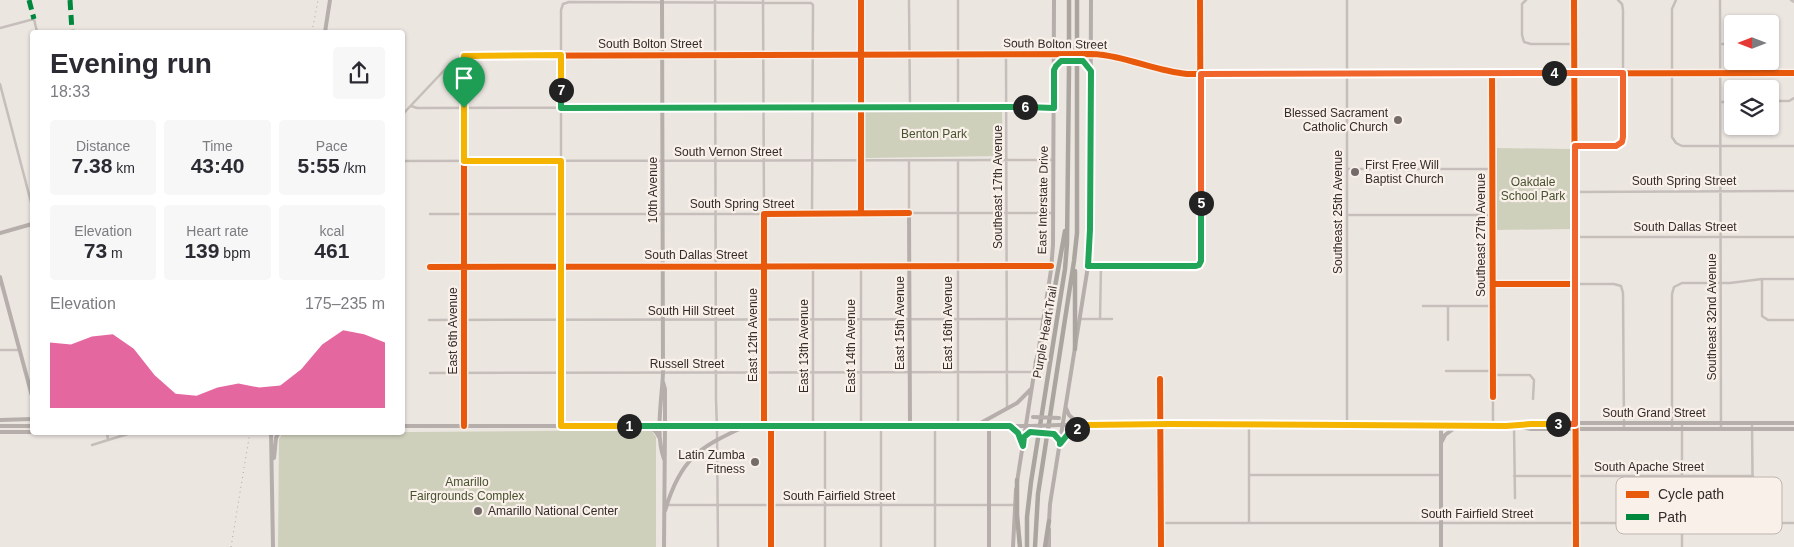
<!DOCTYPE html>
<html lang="en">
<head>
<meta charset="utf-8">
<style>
	:root { --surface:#fff; --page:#f7f7f7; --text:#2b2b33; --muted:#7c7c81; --accent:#db2777 }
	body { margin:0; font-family:Helvetica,sans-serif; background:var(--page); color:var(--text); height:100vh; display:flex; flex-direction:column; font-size:19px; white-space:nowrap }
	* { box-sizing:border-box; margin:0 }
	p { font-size:16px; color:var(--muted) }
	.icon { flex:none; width:28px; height:28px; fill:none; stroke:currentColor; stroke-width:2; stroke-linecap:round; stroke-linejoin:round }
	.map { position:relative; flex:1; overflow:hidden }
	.drawer { position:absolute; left:30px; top:30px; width:375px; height:405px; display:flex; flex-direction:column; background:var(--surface); border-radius:5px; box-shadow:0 1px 4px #0004 }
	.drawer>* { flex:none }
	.needle { width:32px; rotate:270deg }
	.controls { position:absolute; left:1724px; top:15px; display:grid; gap:10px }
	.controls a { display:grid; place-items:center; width:55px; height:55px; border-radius:5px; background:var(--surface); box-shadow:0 1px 4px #0004; font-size:25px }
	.pin { position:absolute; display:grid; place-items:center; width:42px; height:42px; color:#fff; margin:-51px -21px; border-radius:50% 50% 50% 0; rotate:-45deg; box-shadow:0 0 5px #0007 }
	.pin .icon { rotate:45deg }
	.km { position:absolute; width:25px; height:25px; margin:-12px; border-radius:50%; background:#222; color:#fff; font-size:14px; line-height:25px; text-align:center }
	.round { display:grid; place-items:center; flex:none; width:52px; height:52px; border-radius:5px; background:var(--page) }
	.head { display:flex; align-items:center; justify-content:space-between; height:85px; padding:0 20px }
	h1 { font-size:28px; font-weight:800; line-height:38px }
	.figures { display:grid; grid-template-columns:repeat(3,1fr); gap:8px; height:85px; padding:5px 20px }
	.figures div { display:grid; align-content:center; border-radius:5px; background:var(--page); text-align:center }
	.figures b { font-size:21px; font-weight:800 }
	.figures small { font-size:14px; font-weight:400 }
	.figures p { font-size:14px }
	.chart { height:140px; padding:10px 20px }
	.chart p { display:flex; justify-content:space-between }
	.chart svg { width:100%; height:90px; margin-top:5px; fill:var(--accent); opacity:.7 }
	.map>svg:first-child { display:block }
</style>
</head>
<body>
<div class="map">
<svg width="1794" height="547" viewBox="0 0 1794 547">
	<rect width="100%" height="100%" fill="#ece6e1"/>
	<path fill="#cfd0bc" d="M865,111h137l1,45 -137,2 -2,-2z
		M1497,148l73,1v80l-73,1z
		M651,430l5,7v110h-378l1,-108 4,-6z"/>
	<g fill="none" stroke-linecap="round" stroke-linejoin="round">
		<path stroke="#c5beba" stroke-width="2.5" d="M715,0l1,400 1,30 1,117
			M909,0l1,108
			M1526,0l-4,4v31l2,7 7,2h43
			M1676,0l-4,9v128l4,6 6,3h112
			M1720,0l1,429
			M1791,0l3,2
			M0,28l34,-9 3,13
			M72,31v1
			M1720,44h12
			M1006,54l1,354
			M1492,73l1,353
			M0,84l32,122
			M1770,101h19l5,-3
			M1721,102h11
			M411,106l6,2 637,-1
			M958,107v-107
			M402,115l49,-52 13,-7
			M1575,146h41l7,-6v-130l-1,-6 -4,-4
			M909,160v53h143
			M958,160v266
			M402,161l651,-1
			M1347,169h145
			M1575,192l219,-1
			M430,214h334l-1,-214
			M1347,215h145
			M1575,237h219
			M813,267v159
			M1762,279v37l6,4h26
			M1493,284h121l7,2 2,7 1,136
			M1423,306h70
			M1080,319h32
			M1100,319l1,-53
			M429,320l614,-1
			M1448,340v-34
			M0,350h19
			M1446,371h47
			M430,373l604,-1
			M1493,375h37l4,5 -1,19
			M1752,423l1,100
			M1249,424v99
			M1347,425v-425
			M561,426v-416l2,-6 6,-2 242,1 2,2 -1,209
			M825,426v121
			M861,426v-159
			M881,426v121
			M935,426v121
			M1514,426l1,72
			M1672,428v-134l2,-7 8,-4h48l32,-4h32
			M107,432l1,8
			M92,445l42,-13
			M1249,475h192
			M1514,476h239
			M668,505h346
			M1161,523h633
			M1682,547v-123"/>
		<path stroke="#b6aeab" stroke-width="4" d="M662,0l1,373c-1,25 -8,62 1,86
			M861,0v213
			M1574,0l2,547
			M325,32l5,-32
			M1055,41l3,5 25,2 7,-6
			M1055,68c5,-11 17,-7 28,-7l7,8
			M0,233l32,-9
			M1088,266l108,1 3,-2 2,-4 -1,-261
			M430,267l621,-1
			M0,277l32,119
			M1039,347l12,-77 2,-25 1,-245
			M1160,379l1,168
			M663,382l2,7v37l-1,121
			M1066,408l3,7 11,10
			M0,420l32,-1
			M977,425l40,-22 14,-14
			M1060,425l101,-1 345,2 25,-3h263
			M0,426h32
			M402,426h628
			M464,426v-370l627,-2c33,1 63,17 96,20l607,-1
			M649,426l7,6 3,5
			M764,426v-212l145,-1 1,213
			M771,426v121
			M989,426v121
			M1010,426l8,7 4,8
			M1441,426v121
			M1519,427l12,2h263
			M0,432h69
			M271,432l2,115
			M1442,441l3,-6 11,-8
			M1061,442l6,-8 18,-9
			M274,458l2,-20 3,-6
			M1017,482l19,-121
			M665,511c15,-52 34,-64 81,-85
			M1049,522l1,-18 38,-238 2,-37 1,-229
			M1049,529v18
			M1013,547l3,-58"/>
		<path stroke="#aba5a0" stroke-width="4.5" d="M1069,0v40
			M1077,40v-40
			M1075,271v78
			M1036,362l15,-53 14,-78
			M1017,480v35l3,32
			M1027,547v-30l4,-35 34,-213 2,-25 2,-175
			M1035,547l3,-53 36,-233 3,-28v-164
			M1045,547l4,-26"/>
		<path stroke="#ada7a4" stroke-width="1" stroke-dasharray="1 4" stroke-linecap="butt" d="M312,32l6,-32
			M231,547l19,-115"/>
		<path stroke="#b6aeab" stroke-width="4" d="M1033,417l26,1
			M1030,426l30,-1
			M1031,432l20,1 5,2"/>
		<path stroke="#aba5a0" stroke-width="4.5" d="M1069,40v29
			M1077,40v29"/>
		<path stroke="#00873e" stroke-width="5" stroke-dasharray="10 5" stroke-linecap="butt" d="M29,0l5,19
			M70,0l2,31"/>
		<defs>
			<path id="cycleway" d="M861,0v213
				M1574,0l2,547
				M1492,73l1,324
				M1088,266l108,1 3,-2 2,-4 -1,-261
				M430,267l621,-1
				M1493,284h82
				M1160,379l1,168
				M464,426v-370l627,-2c33,1 63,17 96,20l607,-1
				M764,426v-212l145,-1
				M771,426v121"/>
		</defs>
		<use href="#cycleway" stroke="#f8f0e9" stroke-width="9"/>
		<use href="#cycleway" stroke="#e8590c" stroke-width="6"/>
	</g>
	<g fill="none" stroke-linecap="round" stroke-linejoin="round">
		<defs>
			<path id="split-1" d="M464,108v53h97v265h68"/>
			<path id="split-2" d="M629,426h381l8,7 5,13 1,-9 6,-5 24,2 6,7v3l8,-10 9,-5"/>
			<path id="split-3" d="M1077,429l8,-4 85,-1 336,2 25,-2h27"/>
			<path id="split-4" d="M1554,73h69v64l-1,5 -6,4h-41v278h-17"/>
			<path id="split-5" d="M1201,203v-129l353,-1"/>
			<path id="split-6" d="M1025,107l29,1v-38l2,-4 5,-5h22l8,10 -1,158 -2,37h108l3,-1 2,-4v-58"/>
			<path id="split-7" d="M561,90v18l464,-1"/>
			<path id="split-8" d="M464,108v-52l97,-1v35"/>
		</defs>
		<use href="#split-1" stroke="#fff" stroke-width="10"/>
		<use href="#split-2" stroke="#fff" stroke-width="10"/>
		<use href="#split-3" stroke="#fff" stroke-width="10"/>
		<use href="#split-4" stroke="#fff" stroke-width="10"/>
		<use href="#split-5" stroke="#fff" stroke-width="10"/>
		<use href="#split-6" stroke="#fff" stroke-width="10"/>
		<use href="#split-7" stroke="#fff" stroke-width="10"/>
		<use href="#split-8" stroke="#fff" stroke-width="10"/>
		<use href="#split-1" stroke="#f5b400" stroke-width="6"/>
		<use href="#split-2" stroke="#22a559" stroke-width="6"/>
		<use href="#split-3" stroke="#f5b400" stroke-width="6"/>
		<use href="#split-4" stroke="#f0652b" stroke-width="6"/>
		<use href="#split-5" stroke="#f0652b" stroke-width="6"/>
		<use href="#split-6" stroke="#22a559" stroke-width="6"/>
		<use href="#split-7" stroke="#22a559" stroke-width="6"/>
		<use href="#split-8" stroke="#f5b400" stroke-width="6"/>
	</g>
	<g fill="#756c69" stroke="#f8f0e9" stroke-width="2">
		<circle cx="1398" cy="120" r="5"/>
		<circle cx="1355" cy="172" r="5"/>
		<circle cx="755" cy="462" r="5"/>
		<circle cx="478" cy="511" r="5"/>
	</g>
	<g text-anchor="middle" stroke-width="4.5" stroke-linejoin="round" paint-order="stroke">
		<g font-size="12" fill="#352b29" stroke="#f8f0e9">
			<text x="650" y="48">South Bolton Street</text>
			<text transform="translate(1055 44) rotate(1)" y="4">South Bolton Street</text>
			<text x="728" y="156">South Vernon Street</text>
			<text x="1684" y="185">South Spring Street</text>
			<text transform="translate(998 187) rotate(-90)" y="4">Southeast 17th Avenue</text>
			<text transform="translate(653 190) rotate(-90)" y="4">10th Avenue</text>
			<text transform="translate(1043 200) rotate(-89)" y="4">East Interstate Drive</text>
			<text x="742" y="208">South Spring Street</text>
			<text transform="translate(1338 212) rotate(-90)" y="4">Southeast 25th Avenue</text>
			<text x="1685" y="231">South Dallas Street</text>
			<text transform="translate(1481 235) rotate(-90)" y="4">Southeast 27th Avenue</text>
			<text x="696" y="259">South Dallas Street</text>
			<text x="691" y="315">South Hill Street</text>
			<text transform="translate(1712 317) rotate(-90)" y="4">Southeast 32nd Avenue</text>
			<text transform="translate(900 323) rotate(-90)" y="4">East 15th Avenue</text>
			<text transform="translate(948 323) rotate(-90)" y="4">East 16th Avenue</text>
			<text transform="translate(453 331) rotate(-90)" y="4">East 6th Avenue</text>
			<text transform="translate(1045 332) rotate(-80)" y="4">Purple Heart Trail</text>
			<text transform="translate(753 335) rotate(-90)" y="4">East 12th Avenue</text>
			<text transform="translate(804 346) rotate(-90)" y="4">East 13th Avenue</text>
			<text transform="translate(851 346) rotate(-90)" y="4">East 14th Avenue</text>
			<text x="687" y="368">Russell Street</text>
			<text x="1654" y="417">South Grand Street</text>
			<text x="1649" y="471">South Apache Street</text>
			<text x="839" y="500">South Fairfield Street</text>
			<text x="1477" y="518">South Fairfield Street</text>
		</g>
		<g font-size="12" fill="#352b29" stroke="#f8f0e9" text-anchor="end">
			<text x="1388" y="117">Blessed Sacrament<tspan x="1388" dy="14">Catholic Church</tspan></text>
			<text x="1365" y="169" text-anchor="start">First Free Will<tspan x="1365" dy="14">Baptist Church</tspan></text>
			<text x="745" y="459">Latin Zumba<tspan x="745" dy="14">Fitness</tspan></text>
			<text x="488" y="515" text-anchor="start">Amarillo National Center</text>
		</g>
		<g font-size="12" fill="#48522e" stroke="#f8f0e9">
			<text x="934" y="138">Benton Park</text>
			<text x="1533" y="186">Oakdale<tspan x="1533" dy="14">School Park</tspan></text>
			<text x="467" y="486">Amarillo<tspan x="467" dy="14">Fairgrounds Complex</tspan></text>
		</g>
	</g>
	<rect x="1616" y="477" width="166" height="57" rx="8" fill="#f8f0e9" stroke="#beb5af" stroke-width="1"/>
	<rect x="1626" y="491" width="23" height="7" fill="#e8590c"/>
	<rect x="1626" y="514" width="23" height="6" fill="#00873e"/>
	<g font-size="14" fill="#352b29">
		<text x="1658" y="499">Cycle path</text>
		<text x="1658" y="522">Path</text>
	</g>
</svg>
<div class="controls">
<a><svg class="needle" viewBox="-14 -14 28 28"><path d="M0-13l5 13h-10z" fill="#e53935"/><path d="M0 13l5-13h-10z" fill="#7c7c81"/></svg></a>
<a><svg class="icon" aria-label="layers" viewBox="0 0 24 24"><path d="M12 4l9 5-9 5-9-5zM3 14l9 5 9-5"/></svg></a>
</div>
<div class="pin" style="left:464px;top:108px;background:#1e9e55"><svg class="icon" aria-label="arrive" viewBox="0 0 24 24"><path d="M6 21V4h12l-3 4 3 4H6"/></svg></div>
<b class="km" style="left:629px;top:426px">1</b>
<b class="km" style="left:1077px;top:429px">2</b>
<b class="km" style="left:1558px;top:424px">3</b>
<b class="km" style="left:1554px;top:73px">4</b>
<b class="km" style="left:1201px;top:203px">5</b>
<b class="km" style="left:1025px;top:107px">6</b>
<b class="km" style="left:561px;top:90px">7</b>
<section class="drawer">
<div class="head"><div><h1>Evening run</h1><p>18:33</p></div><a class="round"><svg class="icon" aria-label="share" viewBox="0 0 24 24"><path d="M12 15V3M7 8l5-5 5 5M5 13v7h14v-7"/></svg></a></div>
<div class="figures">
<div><p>Distance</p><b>7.38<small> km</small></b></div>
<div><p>Time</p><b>43:40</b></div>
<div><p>Pace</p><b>5:55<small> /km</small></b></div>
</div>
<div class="figures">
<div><p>Elevation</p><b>73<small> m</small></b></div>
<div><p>Heart rate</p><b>139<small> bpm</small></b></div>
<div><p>kcal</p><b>461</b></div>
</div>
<div class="chart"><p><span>Elevation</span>175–235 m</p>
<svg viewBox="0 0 160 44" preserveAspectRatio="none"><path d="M0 44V12L10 13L20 9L30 8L40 15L50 28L60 37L70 38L80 34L90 32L100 34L110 33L120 25L130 13L140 6L150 8L160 12V44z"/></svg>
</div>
</section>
</div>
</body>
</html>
